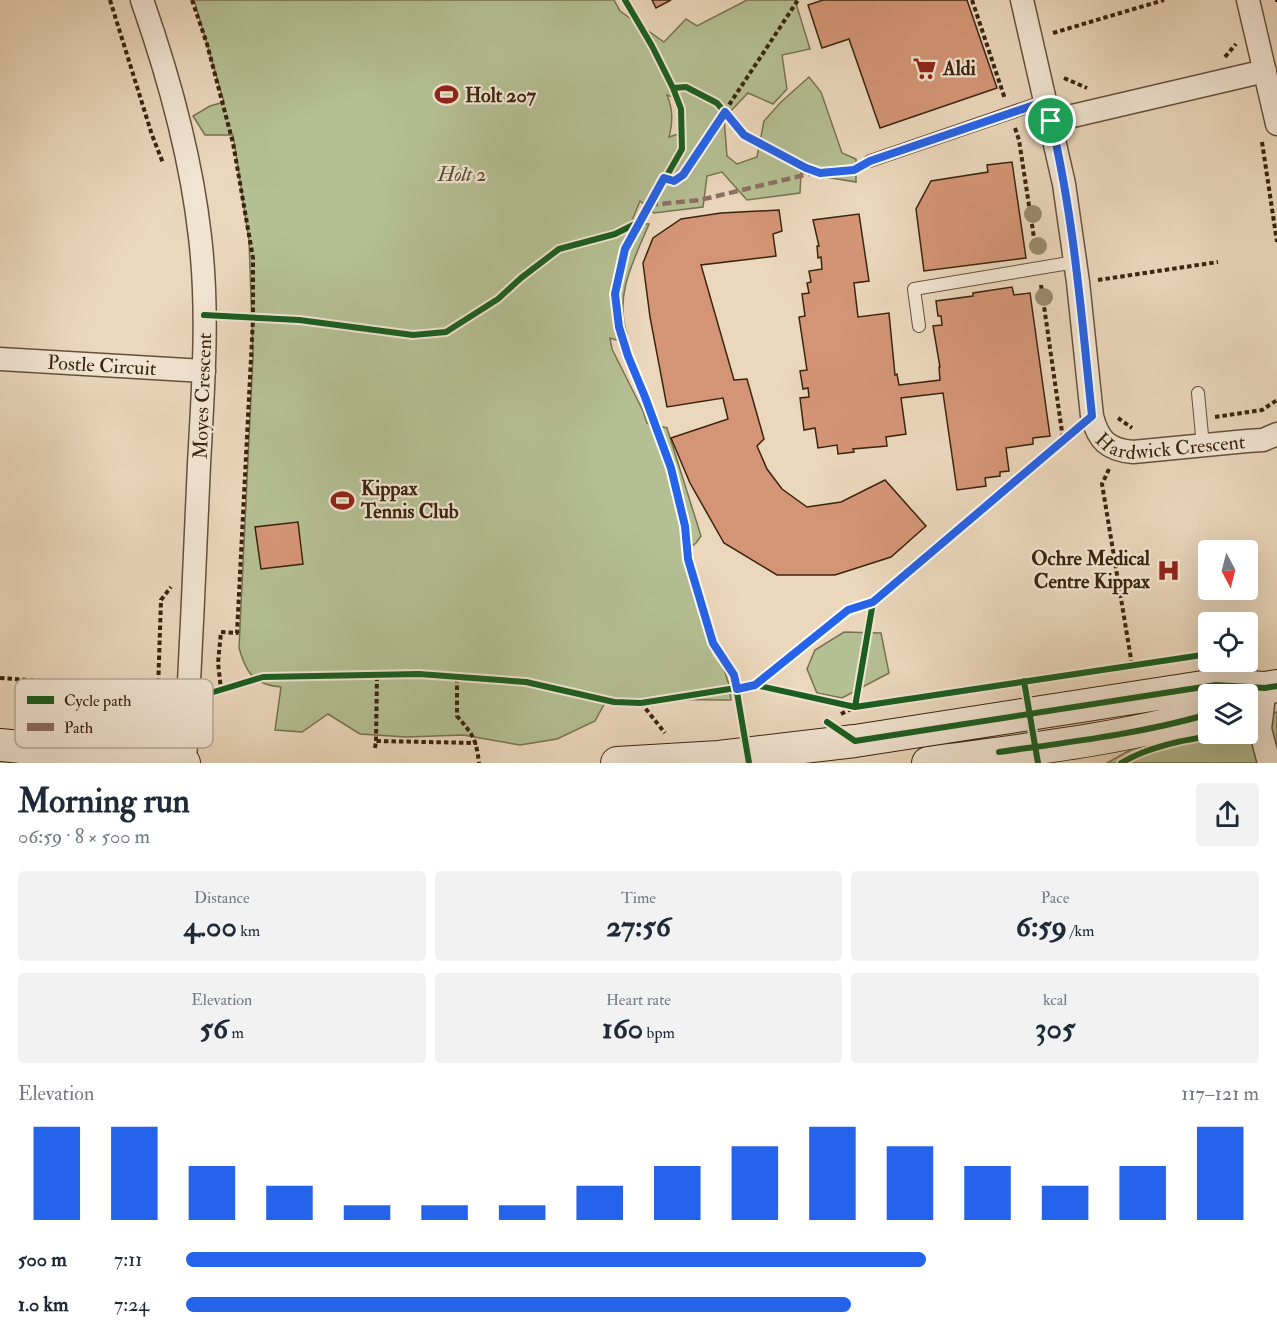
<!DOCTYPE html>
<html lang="en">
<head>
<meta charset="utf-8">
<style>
	:root { --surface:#fff; --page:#f2f2f3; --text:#1f2937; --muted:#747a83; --accent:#2563eb }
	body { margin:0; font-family:"IM FELL Double Pica",serif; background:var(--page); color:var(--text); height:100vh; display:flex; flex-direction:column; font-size:22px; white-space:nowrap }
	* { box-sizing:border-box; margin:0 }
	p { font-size:20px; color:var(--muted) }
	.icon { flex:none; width:33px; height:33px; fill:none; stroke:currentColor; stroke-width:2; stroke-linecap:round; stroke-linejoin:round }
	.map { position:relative; height:763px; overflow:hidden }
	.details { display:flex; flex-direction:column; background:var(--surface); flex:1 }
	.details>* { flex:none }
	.needle { width:39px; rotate:173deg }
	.buttons { position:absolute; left:1198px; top:540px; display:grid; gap:12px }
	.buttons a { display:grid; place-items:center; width:60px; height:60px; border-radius:6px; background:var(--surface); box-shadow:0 6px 24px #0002; font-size:30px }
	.pin { position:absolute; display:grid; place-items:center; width:51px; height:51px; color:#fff; margin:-26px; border:3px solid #fff; border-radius:50%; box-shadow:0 2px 6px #0007 }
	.round { display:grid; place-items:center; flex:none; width:63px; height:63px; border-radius:6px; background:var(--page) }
	.overview { display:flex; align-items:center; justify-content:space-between; height:102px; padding:0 18px }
	h1 { font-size:33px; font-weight:800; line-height:45px }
	.figures { display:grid; grid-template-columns:repeat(3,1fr); gap:9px; height:102px; padding:6px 18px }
	.figures div { display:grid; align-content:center; border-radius:6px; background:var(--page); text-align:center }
	.figures b { font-size:30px; font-weight:800 }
	.figures small { font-size:16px; font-weight:400 }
	.figures p { font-size:16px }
	.chart { height:168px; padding:12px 18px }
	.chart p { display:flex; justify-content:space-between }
	.chart svg { width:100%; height:108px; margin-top:6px; stroke:var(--accent); stroke-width:6 }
	ul { padding:0 18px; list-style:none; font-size:20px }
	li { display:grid; grid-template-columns:96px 72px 1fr; align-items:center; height:45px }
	li i { height:15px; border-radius:8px; background:var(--accent) }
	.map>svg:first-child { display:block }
</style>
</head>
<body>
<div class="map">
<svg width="1277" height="763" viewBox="0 0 1277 763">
	<rect width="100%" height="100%" fill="#ebd7bc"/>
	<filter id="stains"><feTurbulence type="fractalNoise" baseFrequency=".00333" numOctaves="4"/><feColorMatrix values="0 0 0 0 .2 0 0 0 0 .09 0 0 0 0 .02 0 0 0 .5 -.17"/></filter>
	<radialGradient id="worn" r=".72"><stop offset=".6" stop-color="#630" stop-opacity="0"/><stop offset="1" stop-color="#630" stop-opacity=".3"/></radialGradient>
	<path fill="#b4bf93" stroke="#787250" stroke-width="1.5" fill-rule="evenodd" d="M194,0h420l6,11 44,31 22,-23 11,7 50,-26h48l15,49 -28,6 5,34 -14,15 -25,-11 -24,25 3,38 10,8 20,-7 7,-36 17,-19 28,-25 12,15 21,61 14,6v23l-55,-9 -1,20 -53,7 -25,-28 -15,4 -4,31 -49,6 -14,-12 -9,22 18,1c-15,36 -35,71 -22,110l-11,6 -6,-2 2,11 31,62 4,12 20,5 34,108 -5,7 -9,7 42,135 2,15 -124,-1 -12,22 -38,18 -37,6 -57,-10 -57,2 -46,-3 -32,-20 -26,18 -27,-2 6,-43c-27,-2 -35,-14 -42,-39l14,-293 -4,-115 -16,-105h-28l-12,-19 17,-10 14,-4zM667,95l14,5 3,32 -15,5c4,-16 4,-27 -2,-42z
		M844,632l37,1 8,40 -47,25 -25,-5 -10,-24 8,-19z
		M1277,712v51h-170l43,-24 59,-13v8h39v-16z"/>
	<path fill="#d49576" stroke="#3b240e" stroke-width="1.5" d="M652,0h19l-15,8z
		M823,0h144l30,88 -117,40 -31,-89 -27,9 -14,-43z
		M1012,162l14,96 -102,13 -8,-62 15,-28 57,-9 -1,-7z
		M779,210l3,21 -9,3 3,22 -75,9 33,115 13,-1 17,60 -7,7 10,23 15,20 25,18 34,-5 44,-22 41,46 -35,31 -56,18h-58l-53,-32 -34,-60 -19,-45 57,-19 -5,-21 -56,9 -17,-90 -7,-54 10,-25 28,-19 40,-6z
		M859,214l10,67 -15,2 4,34 31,-4 6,62 2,-1 2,11 41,-5 -1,-13h1l-7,-41 9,-1 -1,-9h-3l-2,-15 37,-5v-3l39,-6 2,8 16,-2 20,143 -17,2v6l-27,4 3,23 -9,1v4l-15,2 1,8 -29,4 -14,-97 -42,5 5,36 -20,3 1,9 -34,3 1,3 -16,2 -1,-9 -19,3 -3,-20 -11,2 -4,-32 9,-1 -1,-9 -5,1 -3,-18 7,-1 -8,-53 6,-1 -3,-22 7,-1 -2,-10 4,-1 -2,-11 13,-2 -1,-12 -3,1 -1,-12h2l-6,-26z
		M298,522l5,42 -42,5 -6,-42z"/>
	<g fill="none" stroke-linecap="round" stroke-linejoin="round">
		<defs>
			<path id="lane" d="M870,161l175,-60
				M919,326l-5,-37 161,-27
				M1198,393l5,53"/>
			<g id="street">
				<path d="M142,0c27,77 49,156 58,237 9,76 3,152 -1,227 -4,100 -9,199 -14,299"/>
				<path id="s1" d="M1022,0l42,184 14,98 14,134c6,24 16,34 41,36l114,-11 16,-1 14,-6"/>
				<path d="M1248,0l29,124"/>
				<path d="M1051,121l214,-50"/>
				<path id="s2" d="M0,359l204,12"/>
				<path d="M1265,688l-5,41 9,34"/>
			</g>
			<path id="secondary" d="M0,745l184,18
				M617,763l102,-6 136,-16 361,-56 49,3 12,-2
				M928,763c94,-13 190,-23 281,-49"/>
		</defs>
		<use href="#lane" stroke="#67513a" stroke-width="14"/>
		<use href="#street" stroke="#67513a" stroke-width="25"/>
		<use href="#secondary" stroke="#3b240e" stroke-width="34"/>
		<path stroke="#3b240e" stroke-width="4" stroke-dasharray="4.5 3" stroke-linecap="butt" d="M110,0l42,135 11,28
			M192,0l15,44 26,99 20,115v61l-16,314 -16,-1 -3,31 3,26
			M972,0l33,99
			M1277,0v2
			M1053,33l111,-33
			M1225,57l11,-13
			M1064,78l23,10
			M1015,128l4,12 17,111
			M1262,142l15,100
			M664,179l9,2 10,-6 115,-175
			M1098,280l120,-18
			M1041,285l22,154
			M1215,417l47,-7 15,-10
			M1118,418l14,10
			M1109,469l-7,15 30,181
			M0,678l167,12
			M457,678v38c16,19 19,22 22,47
			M158,690l3,-90 10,-13
			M641,703l24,30
			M841,714l14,-7
			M376,741l1,-67
			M375,748l1,-7 101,2"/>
		<use href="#lane" stroke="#f2e5d3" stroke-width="12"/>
		<use href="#street" stroke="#f2e5d3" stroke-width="22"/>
		<use href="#secondary" stroke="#f2e5d3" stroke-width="32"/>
		<path stroke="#8d6e63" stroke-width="4.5" stroke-dasharray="9 4.5" stroke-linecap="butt" d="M649,205l51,-5 113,-27"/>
		<defs>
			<path id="cycleway" d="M625,0l27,46 21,42 8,21 1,40 -57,100 -10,45 4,33 9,29 17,41 26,71 14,58 3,33 25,84 5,11 16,21 15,88
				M673,88l13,-1 31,16 27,32 62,33 14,5 34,-4 16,-8
				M204,315l95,5 114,15 33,-3 52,-33 23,-21 38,-29 56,-15 24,-12
				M1024,681l14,82
				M755,685l100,22 354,-53
				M207,694l56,-17 156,-3 107,8 88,20 27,1 114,-18 93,-75 25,-8 219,-186
				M855,707l18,-105
				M827,722l28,19 361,-56 49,3 12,-2
				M999,752c71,-10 141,-18 210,-38
				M1121,763c30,-18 65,-23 99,-29"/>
		</defs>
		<use href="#cycleway" stroke="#f2e5d3" stroke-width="10"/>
		<use href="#cycleway" stroke="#1b5e20" stroke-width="6"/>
	</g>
	<g fill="#9b8a6e">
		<circle cx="1033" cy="214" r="9"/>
		<circle cx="1038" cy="246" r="9"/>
		<circle cx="1044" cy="297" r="9"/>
	</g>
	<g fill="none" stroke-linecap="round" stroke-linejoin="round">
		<defs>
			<path id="route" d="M1046,101c27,103 35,210 46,315l-219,186 -25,8 -93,75 -18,4 -3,-14 -21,-32 -25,-84 -3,-33 -14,-58 -26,-71 -17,-41 -9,-29 -4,-33 10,-45 39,-71 10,3 9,-6 42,-63 19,23 62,33 14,5 34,-3 16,-9z"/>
		</defs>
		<use href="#route" stroke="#fff" stroke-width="12"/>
		<use href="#route" stroke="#2563eb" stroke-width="8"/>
	</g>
	<defs>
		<symbol id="supermarket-bare" viewBox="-9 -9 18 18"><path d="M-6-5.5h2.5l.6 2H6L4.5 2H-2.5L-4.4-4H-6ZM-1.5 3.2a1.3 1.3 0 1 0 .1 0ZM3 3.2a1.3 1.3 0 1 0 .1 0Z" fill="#8f2418" stroke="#f2e5d3" stroke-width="2.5" paint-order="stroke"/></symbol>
		<symbol id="stadium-bare" viewBox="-9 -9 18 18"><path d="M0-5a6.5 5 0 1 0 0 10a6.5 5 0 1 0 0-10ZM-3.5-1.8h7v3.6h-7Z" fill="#8f2418" stroke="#f2e5d3" stroke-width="2.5" paint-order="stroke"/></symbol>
		<symbol id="hospital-bare" viewBox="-9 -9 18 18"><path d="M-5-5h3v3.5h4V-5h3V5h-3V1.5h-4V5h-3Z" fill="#8f2418" stroke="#f2e5d3" stroke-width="2.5" paint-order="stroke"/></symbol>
	</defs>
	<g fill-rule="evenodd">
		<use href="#supermarket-bare" x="908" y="52" width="33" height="33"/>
		<use href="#stadium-bare" x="430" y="78" width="33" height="33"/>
		<use href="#stadium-bare" x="326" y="484" width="33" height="33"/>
		<use href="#hospital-bare" x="1152" y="554" width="33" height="33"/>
	</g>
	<g text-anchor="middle" stroke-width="4.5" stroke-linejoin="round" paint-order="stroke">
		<g font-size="20" font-weight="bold" fill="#3b240e" stroke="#f2e5d3" text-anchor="start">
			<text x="943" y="75">Aldi</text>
			<text x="465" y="102">Holt 207</text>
			<text x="361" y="495">Kippax<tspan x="361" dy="23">Tennis Club</tspan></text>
			<text x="1150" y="565" text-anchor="end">Ochre Medical<tspan x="1150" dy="23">Centre Kippax</tspan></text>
		</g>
		<g font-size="20" font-style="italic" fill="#594b2f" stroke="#f2e5d3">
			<text x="462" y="181">Holt 2</text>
		</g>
		<g font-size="20" fill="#3b240e" stroke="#f2e5d3">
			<text dy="7" stroke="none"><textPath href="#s2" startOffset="102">Postle Circuit</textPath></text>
			<text transform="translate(202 396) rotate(-88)" y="7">Moyes Crescent</text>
			<text dy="7" stroke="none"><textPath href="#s1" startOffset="519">Hardwick Crescent</textPath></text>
		</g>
	</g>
	<rect x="15" y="679" width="198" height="69" rx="9" fill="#f2e5d3" stroke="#bbab98" stroke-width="1.5"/>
	<rect x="27" y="696" width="27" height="8" fill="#1b5e20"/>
	<rect x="27" y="723" width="27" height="8" fill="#8d6e63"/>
	<g font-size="16" fill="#3b240e">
		<text x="64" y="706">Cycle path</text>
		<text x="64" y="733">Path</text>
	</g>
	<rect width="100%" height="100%" filter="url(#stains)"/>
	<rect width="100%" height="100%" fill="url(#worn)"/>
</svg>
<div class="buttons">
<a><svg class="needle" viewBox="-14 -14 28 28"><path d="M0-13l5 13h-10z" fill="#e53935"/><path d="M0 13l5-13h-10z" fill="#747a83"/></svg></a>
<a><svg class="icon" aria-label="locate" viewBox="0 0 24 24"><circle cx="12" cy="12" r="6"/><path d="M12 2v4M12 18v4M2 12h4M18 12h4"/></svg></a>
<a><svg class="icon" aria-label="layers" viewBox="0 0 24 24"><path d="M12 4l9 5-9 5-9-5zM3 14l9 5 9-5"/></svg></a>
</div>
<div class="pin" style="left:1051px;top:121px;background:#1e9e55"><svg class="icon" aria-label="arrive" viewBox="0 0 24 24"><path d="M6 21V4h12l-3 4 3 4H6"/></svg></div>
</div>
<section class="details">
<div class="overview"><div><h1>Morning run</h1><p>06:59 · 8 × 500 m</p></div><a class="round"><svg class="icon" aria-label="share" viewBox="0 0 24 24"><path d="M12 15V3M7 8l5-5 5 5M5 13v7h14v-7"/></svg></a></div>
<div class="figures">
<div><p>Distance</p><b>4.00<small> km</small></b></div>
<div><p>Time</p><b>27:56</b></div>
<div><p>Pace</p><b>6:59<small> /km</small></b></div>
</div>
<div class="figures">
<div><p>Elevation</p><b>56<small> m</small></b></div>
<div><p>Heart rate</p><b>160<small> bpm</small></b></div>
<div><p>kcal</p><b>305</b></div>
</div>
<div class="chart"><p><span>Elevation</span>117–121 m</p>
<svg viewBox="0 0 160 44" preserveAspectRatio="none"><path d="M5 44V6M15 44V6M25 44V22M35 44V30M45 44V38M55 44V38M65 44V38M75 44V30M85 44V22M95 44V14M105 44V6M115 44V14M125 44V22M135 44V30M145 44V22M155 44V6"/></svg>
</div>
<ul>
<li><b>500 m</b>7:11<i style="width:69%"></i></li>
<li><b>1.0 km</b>7:24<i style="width:62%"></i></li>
</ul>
</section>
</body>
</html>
